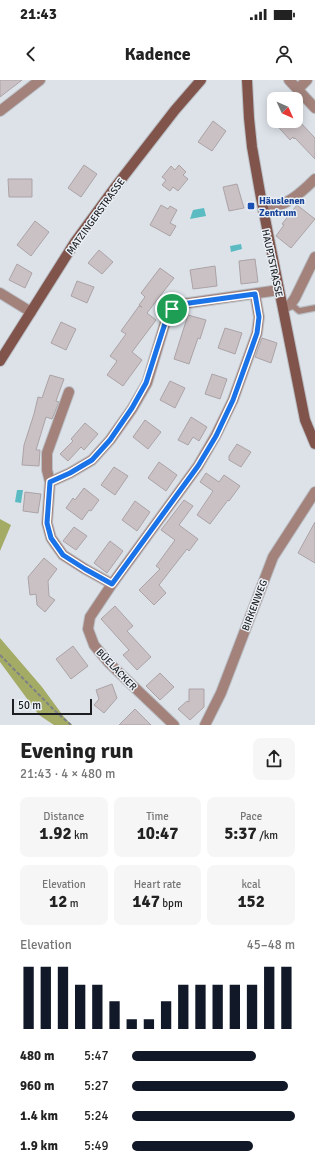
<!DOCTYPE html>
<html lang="en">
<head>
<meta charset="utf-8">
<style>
	:root { --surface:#fff; --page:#f6f6f6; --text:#222; --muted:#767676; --accent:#111827 }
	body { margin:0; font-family:Signika,sans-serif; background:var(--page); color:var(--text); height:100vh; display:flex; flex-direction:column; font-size:15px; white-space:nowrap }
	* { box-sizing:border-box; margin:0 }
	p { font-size:13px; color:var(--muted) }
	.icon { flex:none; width:22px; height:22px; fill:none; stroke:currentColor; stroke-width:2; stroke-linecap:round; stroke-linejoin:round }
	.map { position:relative; height:645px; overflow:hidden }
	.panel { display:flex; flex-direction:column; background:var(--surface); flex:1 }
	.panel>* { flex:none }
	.needle { width:26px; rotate:135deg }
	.tools { position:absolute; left:267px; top:12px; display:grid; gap:8px }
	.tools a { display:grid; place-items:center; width:36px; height:36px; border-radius:8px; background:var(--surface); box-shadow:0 2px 10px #0003; font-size:20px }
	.scale { position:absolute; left:12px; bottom:10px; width:80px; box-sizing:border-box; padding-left:4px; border:2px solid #1d1e21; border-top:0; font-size:11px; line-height:14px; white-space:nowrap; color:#1d1e21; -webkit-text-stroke:3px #eaf0f6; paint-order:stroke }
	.pin { position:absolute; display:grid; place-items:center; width:34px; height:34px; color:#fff; margin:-17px; border:2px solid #fff; border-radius:50%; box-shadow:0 1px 4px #0007 }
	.round { display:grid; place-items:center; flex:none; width:42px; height:42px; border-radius:8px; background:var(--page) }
	.summary { display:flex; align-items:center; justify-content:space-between; height:68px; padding:0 20px }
	h1 { font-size:22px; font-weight:700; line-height:30px }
	.figures { display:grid; grid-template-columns:repeat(3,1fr); gap:6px; height:68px; padding:4px 20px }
	.figures div { display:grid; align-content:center; border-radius:8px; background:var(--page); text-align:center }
	.figures b { font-size:17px; font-weight:700 }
	.figures small { font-size:11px; font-weight:400 }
	.figures p { font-size:11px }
	.chart { height:112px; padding:8px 20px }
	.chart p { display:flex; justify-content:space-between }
	.chart svg { width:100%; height:72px; margin-top:4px; stroke:var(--accent); stroke-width:6 }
	ul { padding:0 20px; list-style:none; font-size:13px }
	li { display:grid; grid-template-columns:64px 48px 1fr; align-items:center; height:30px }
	li i { height:10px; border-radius:5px; background:var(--accent) }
	.status { display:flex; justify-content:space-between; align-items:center; height:28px; padding:0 20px; background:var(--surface); direction:ltr }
	.status svg { height:11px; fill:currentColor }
	header { display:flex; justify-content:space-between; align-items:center; height:52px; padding:0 20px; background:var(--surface); font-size:18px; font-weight:700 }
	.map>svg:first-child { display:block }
</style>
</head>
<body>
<div class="status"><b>21:43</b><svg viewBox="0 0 49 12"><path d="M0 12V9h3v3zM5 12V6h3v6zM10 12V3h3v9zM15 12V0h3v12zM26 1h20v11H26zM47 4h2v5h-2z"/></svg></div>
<header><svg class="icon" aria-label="back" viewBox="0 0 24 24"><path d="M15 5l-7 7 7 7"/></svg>Kadence<svg class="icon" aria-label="person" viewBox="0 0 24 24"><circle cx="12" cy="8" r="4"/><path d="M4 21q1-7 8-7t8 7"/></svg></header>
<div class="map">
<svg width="315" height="645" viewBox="0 0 315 645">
	<rect width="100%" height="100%" fill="#dde2e9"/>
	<path fill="#a4ab65" d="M0,439l11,6 -11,26z
		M0,558l42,49 22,30 8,8h-18l-15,-10 -39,-53z"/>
	<path fill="#5abcc2" d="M204,128l2,8 -16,3 3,-9z
		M241,164l1,5 -11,3 -1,-6z
		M17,410h6l-2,13 -6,-1z"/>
	<path fill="#cac1c4" stroke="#aba3a6" d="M0,0h22l-22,17z
		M213,41l13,10 -14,20 -14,-9z
		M273,41h26l16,17v21l-20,-21 -1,1 -1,-2 -3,3z
		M84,85l13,9 -16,23 -13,-9z
		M179,85l7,7 -3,3 5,4 -10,12 -5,-4 -3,4 -8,-6 4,-5 -4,-3 9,-11 4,4z
		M8,99h24v18h-23z
		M237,104l7,24 -15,3 -6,-24z
		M161,125l7,4 2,-3 7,4 -7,13 6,3 -6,10 -20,-11z
		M297,125l18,14 -24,29 -15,-12 8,-11 -2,-1z
		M35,141l14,11 -18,24 -14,-11z
		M99,170l14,12 -11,12 -14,-11z
		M255,179l3,23 -17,2 -2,-23z
		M17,184l15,9 -7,15 -16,-8z
		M215,186l2,20 -24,3 -3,-19z
		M160,188l14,10 -27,35 9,7 -24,32 10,8 -19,26 -16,-11 10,-14 -7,-5 16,-22 -5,-3 18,-25 3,1 -3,-2 6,-8 -4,-4z
		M77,201l17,6 -7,16 -16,-7z
		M188,235l18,5 -6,19 -2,-1 -9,26 -15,-5z
		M61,242l15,7 -10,21 -15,-7z
		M225,248l17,5 -7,21 -17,-6z
		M262,258l15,5 -6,20 -16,-6z
		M212,294l15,5 -7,20 -15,-5z
		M50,295l14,4 -8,22 3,1 -7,17 -6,-2 -10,33h4l-1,16 -17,-1 2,-20 10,-31 4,-17 4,1z
		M170,301l15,7 -10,20 -15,-8z
		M191,337l16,10 -8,14 -6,-4 -5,8 -10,-5z
		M145,340l16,12 -13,17 -15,-12z
		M85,343l13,11 -14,16 -3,-3 -13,14 -8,-7 13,-13 -2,-2z
		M237,364l14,8 -10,15 -12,-7v-4z
		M159,382l18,13 -11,16 -18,-13z
		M114,387l14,9 -13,19 -14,-10z
		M206,393l13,9 5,-7 16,11 -11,15 -1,-1 -18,24 -13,-9 16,-24 -13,-9z
		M84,408l15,12 -8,11 -2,-1 -7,10 -16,-12 7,-10 2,2z
		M25,412l16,2 -3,19 -15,-2z
		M184,420l9,6 -14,19 19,14 -9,12 -2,-2 -28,36 7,8 -12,12 -15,-15 21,-21 -4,-3 19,-26 -14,-10z
		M135,421l15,11 -13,19 -15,-11z
		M315,442v41l-17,-10z
		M74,447l13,9 -11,14 -13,-9z
		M110,461l13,10 -16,22 -13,-10z
		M44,478l13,11 -9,12 1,15 6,4 -10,12 -8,-7 -1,-11 -6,1 -2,-18z
		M115,526l18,20 -6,5 24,26 -14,13 -14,-15 6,-5 -28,-31z
		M73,566l15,20 -17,13 -15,-20z
		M160,593l14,14 -14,13 -14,-14z
		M112,604l5,14 -13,15 -10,-8 5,-6 -3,-9z
		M189,609h15v18l-14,13 -12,-11 9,-8 2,1z
		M135,629l16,16h-32z"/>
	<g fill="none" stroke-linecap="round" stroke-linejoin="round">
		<defs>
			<path id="lane" d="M291,224l8,7 16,-3"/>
			<path id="street" d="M289,0l26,28
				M298,9l9,-9
				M0,31l40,-31
				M263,130c23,-4 36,-15 52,-31
				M0,213l31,19
				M255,214l4,23 -2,16 -24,67 -17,35 -18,31 -86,118 -27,-15 -22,-14 -12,-17 -4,-15 3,-41 20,-9 22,-13 18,-20 22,-31 15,-26 19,-63 6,-11 10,-5 97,-14
				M283,228l7,-3 5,-7 20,-41
				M50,402l-3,-12v-17l22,-61
				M112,504l-22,33 -2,12 6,16 15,18 65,62
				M205,645l16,-32 52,-136 42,-65"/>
			<path id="secondary" d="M247,0l2,38 3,29 9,51 44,222 10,24
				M0,281l75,-119 41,-56 59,-76 26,-30"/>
		</defs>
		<use href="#lane" stroke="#babfc5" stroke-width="8"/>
		<use href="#street" stroke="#babfc5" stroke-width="12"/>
		<use href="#secondary" stroke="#babfc5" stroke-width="12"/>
		<path stroke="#7e8186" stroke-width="2" stroke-dasharray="4 2" stroke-linecap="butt" d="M0,575l54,55 17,15"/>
		<use href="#lane" stroke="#a2827b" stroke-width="5.5"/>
		<use href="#street" stroke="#a2827b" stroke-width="10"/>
		<use href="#secondary" stroke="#81544b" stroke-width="10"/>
	</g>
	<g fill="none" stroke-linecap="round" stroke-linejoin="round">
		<defs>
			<path id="route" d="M255,214l4,23 -2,16 -24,67 -17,36 -18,30 -86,118 -27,-15 -22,-14 -12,-17 -4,-15 3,-41 20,-9 22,-13 18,-20 22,-32 14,-25 20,-63 6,-11 10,-5z"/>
		</defs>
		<use href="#route" stroke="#fff" stroke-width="8"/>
		<use href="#route" stroke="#1a73e8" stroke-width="5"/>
	</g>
	<rect fill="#1a4fb4" stroke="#eaf0f6" stroke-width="1.5" x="247" y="122" width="8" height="8" rx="2"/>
	<g text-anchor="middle" stroke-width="3" stroke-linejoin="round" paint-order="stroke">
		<g font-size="10" font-weight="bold" fill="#164399" stroke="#eaf0f6" text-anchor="start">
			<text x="259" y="124">Häuslenen<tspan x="259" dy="12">Zentrum</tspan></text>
		</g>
		<g font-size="10" fill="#1d1e21" stroke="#eaf0f6">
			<text transform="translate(95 136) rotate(-54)" y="4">MATZINGERSTRASSE</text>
			<text transform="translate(273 183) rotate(78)" y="4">HAUPTSTRASSE</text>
			<text transform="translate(254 525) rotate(-69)" y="4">BIRKENWEG</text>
			<text transform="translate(117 589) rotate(46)" y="4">BÜELACKER</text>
		</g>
	</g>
</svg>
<div class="tools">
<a><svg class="needle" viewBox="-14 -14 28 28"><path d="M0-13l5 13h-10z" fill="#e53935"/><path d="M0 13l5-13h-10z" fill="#767676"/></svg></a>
</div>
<div class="scale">50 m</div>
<div class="pin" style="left:172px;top:229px;background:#1e9e55"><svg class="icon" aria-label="arrive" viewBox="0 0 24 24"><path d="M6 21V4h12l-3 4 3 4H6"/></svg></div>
</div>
<section class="panel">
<div class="summary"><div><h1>Evening run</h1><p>21:43 · 4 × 480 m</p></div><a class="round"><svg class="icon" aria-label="share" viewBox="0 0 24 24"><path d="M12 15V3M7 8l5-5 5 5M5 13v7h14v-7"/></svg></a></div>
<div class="figures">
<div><p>Distance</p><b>1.92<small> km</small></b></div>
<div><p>Time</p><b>10:47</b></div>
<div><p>Pace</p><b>5:37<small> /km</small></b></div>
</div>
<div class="figures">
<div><p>Elevation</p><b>12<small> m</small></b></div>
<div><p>Heart rate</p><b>147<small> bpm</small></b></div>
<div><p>kcal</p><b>152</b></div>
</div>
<div class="chart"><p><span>Elevation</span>45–48 m</p>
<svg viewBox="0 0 160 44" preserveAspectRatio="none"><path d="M5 44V6M15 44V6M25 44V6M35 44V17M45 44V17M55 44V27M65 44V38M75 44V38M85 44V27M95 44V17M105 44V17M115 44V17M125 44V17M135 44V17M145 44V6M155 44V6"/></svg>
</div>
<ul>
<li><b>480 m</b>5:47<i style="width:76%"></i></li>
<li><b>960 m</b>5:27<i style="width:96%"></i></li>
<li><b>1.4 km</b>5:24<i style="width:100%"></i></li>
<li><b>1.9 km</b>5:49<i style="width:74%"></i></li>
</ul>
</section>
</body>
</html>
